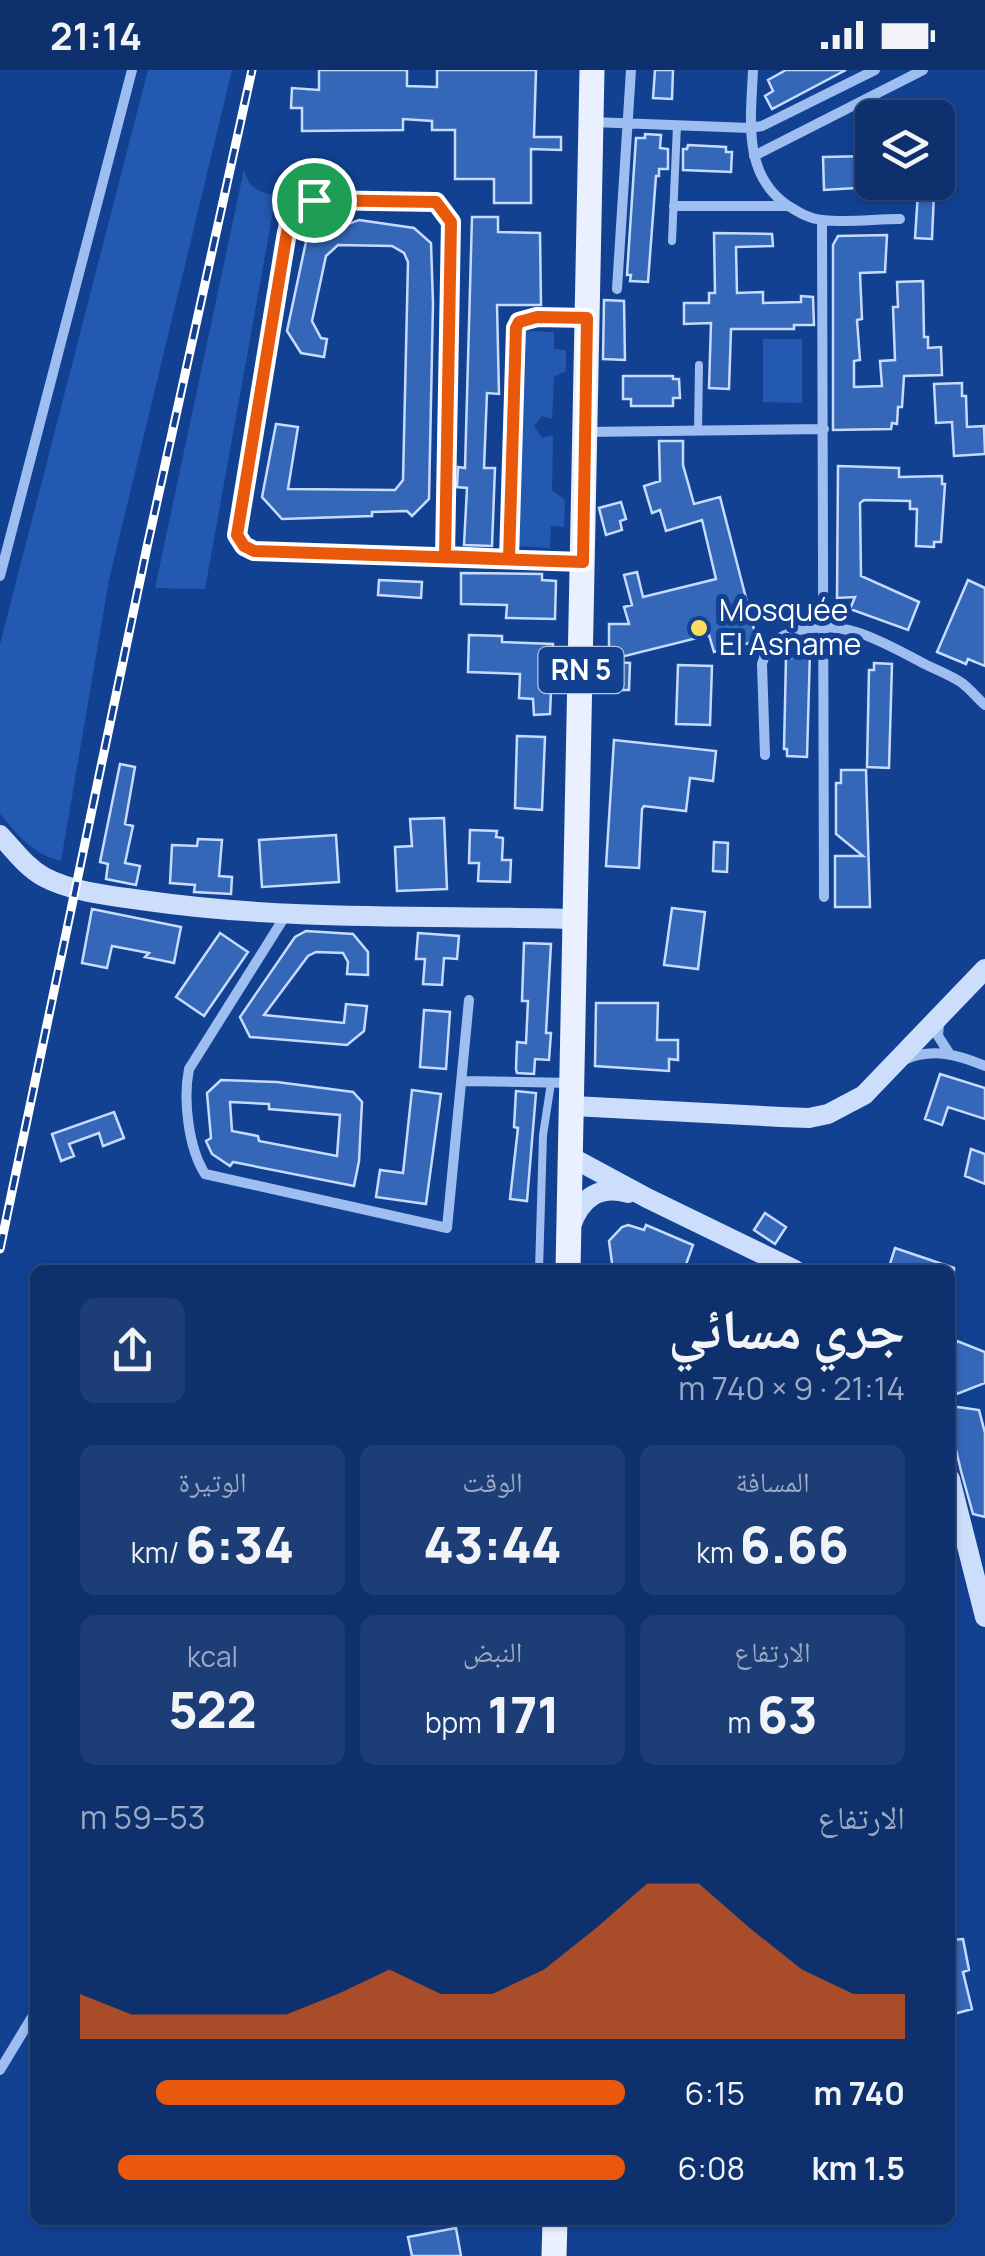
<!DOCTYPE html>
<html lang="ar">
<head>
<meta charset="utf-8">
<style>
	:root { --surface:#0e316e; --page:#1c3d76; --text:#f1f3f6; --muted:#9ba9c2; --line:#2e4c81; --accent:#ea580c }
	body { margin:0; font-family:Manrope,"Noto Naskh Arabic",sans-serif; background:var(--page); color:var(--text); direction:rtl; height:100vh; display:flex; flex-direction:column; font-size:38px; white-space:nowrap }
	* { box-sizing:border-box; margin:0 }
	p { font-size:32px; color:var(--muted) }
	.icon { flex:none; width:55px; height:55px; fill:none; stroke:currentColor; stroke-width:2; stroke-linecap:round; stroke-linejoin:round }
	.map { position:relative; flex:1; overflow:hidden; direction:ltr }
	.panel { position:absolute; left:30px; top:1195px; width:925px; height:960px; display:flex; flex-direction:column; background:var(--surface); border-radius:15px; box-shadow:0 2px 8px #0004,0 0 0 2px var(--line); direction:rtl }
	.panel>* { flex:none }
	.fabs { position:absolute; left:855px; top:30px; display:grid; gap:20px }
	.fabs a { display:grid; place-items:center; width:100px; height:100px; border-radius:15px; background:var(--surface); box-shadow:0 2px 8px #0004,0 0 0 2px var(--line); font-size:50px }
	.pin { position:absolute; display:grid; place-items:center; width:85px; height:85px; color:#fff; margin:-42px; border:5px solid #fff; border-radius:50%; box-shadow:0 2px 10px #0007 }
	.round { display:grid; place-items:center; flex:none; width:105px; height:105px; border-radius:15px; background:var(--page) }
	.summary { display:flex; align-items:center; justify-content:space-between; height:170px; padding:0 50px }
	h1 { font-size:55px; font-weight:800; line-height:75px }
	.figures { display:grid; grid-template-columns:repeat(3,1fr); gap:15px; height:170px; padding:10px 50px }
	.figures div { display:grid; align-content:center; border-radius:15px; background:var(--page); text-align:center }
	.figures b { font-size:50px; font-weight:800 }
	.figures small { font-size:28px; font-weight:400 }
	.figures p { font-size:28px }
	.chart { height:280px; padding:20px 50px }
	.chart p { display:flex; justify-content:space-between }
	.chart svg { width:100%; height:180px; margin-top:10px; fill:var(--accent); opacity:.7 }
	ul { padding:0 50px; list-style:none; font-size:32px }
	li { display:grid; grid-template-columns:160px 120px 1fr; align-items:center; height:75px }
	li i { height:25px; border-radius:12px; background:var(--accent) }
	.status { display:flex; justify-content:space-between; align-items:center; height:70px; padding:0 50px; background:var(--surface); direction:ltr }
	.status svg { height:28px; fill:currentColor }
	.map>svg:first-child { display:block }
</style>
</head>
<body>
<div class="status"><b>21:14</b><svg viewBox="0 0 49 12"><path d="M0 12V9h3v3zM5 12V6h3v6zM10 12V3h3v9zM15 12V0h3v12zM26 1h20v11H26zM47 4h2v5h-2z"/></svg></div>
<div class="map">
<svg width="985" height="2186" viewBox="0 0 985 2186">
	<rect width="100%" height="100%" fill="#124192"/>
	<path fill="#2359b1" d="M148,0h84l-123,510 -48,281c-29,-7 -42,-25 -61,-47v-170z
		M244,99c5,19 13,23 32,26l-71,394 -50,-1z
		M526,261l28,1v17l12,1v21l-12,6 -2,42 -10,-3 -8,10 8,12 11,-3 -1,55 13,10 -1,27 -13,-1 -1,22 -32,-2 8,-201 -5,-5z
		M763,269h39v64l-39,-1z"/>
	<path fill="#3567b9" stroke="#c6dbfd" stroke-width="2.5" fill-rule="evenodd" d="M319,0h88v16l30,1v-17h99l-2,67h27v13l-30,-1v54h-37v-24h-39v-49h-23v-9l-29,-2v11l-101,1v-23h-11l1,-20 27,2z
		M655,0h18l-1,29 -19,-1z
		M786,0h60l-74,39 -7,-13 8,-5 -5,-11z
		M645,64l16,1 -1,13 8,1v20h-9v7h-3l-8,106 -18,-1 1,-6h-4l9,-137h9z
		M688,75l38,2v5h6l-1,20 -48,-2v-21h4z
		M872,86v31l-48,3 -1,-33z
		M918,122l16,1 -2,46 -17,-1z
		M472,147h26v15l42,1 1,72h-44l2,89 -12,-1 -3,75h11l-3,78 -28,-1 3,-57 -10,-1 1,-20 7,1z
		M359,150l55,8 17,15 2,60 -4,196 -17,17 -5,-5 -35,1v4l-90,3 -20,-22 14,-73 22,3 -10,62 107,1 8,-10 5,-218 -4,-9 -12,-7 -54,-1 -12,11 -14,65 9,17 6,1 -3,18 -23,-4 -14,-22 20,-94 15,-15 29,1z
		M714,163l58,1 1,12 -37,1 1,46 26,-1v11l38,-1v-6l12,1 1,28h-20v4h-63l-2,60 -20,-1 2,-65 -27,1v-21h25v-10h6z
		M887,165l-2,37 -25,1 2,46 -5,1 3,40 -6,1v26l28,-1 -2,-25 15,-1 -2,-53h5l-1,-25 26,-1 1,56h4v11l13,-1 1,28 -38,1 -2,31h-4l-1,17 -5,-1 -1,6 -58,1v-185l5,-9z
		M604,230l20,1 1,59 -22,-1z
		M623,306h50v3h6l1,19h-7v8h-42v-7h-8z
		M962,313v13h4l1,31 17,-1 1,28 -31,2 -2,-34 -16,1 -2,-39z
		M659,371h24v24l11,39 26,-7 37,144 -43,11 -5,-17 -100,25v-36h20l-5,-17 8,-2 -8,-30 13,-3 6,25 73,-18 -14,-59 -36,11 -6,-21 -8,3 -8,-27 16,-5z
		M838,396l61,2v9l43,-1v8h3l-4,58h-7v5l-18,-1 1,-37h-7v-8l-46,-1 -4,3 1,73 58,26 -11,28 -58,-21 5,-12 -18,1z
		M621,432l5,17 -6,2 2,9 -16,5 -7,-27z
		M461,503l81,1v6l14,1 -1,38 -49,-1 1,-13 -46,-1z
		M379,510l43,2 -1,16 -43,-3z
		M968,510l17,8v78l-17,-7 -2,5 -29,-12z
		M469,565l33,1v6l51,2 -3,70 -16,1 -1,-16 -14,-1 1,-24 -52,-2z
		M791,580l19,1 -3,106 -20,-1v-7h-3l2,-92 5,1z
		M615,592l15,1 -1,27h-14z
		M874,593l18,1 -3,104 -22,-1 2,-97h5z
		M678,595l34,1 -2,59 -34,-1z
		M517,666l28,1 -3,73 -27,-2z
		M614,670l102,11 -3,30 -23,-3 -4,33 -42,-5 -2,3 -3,59 -33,-2z
		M120,694l15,3 -10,57 8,2 -8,37 15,3 -4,19 -30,-6 2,-15 -8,-2z
		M841,700h25l4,137h-35v-51h28l-27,-22v-51h5z
		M444,748l3,71 -50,2 -2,-44 17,-1 -2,-27z
		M470,760l27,1 -1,6 7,1 -1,22h9l-1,22 -32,-1 1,-18h-10z
		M336,765l3,47 -77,5 -3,-47z
		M198,769l24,1 -3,36 13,1 -1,17 -37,-2 1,-7 -25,-2 2,-38 25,1z
		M714,772l14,1 -1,29 -14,-1z
		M672,838l33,4 -7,57 -34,-4z
		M92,839l89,18 -7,36 -29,-6 4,-4 -37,-7 -5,22 -25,-5z
		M306,861l47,3 15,18v23l-21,-1 1,-12 -5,-9 -27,-1 -8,4 -44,59 80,8 2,-19 21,2 -3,25 -17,14 -97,-8 -10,-20 55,-80z
		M220,863l28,19 -44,64 -28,-19z
		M418,863l41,3 -2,23 -13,-1 -2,27 -19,-1 2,-25h-9z
		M524,873l27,1 -5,89h5l-2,27 -14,-1 -1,15 -17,-1 -1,-4 1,-27 9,1 2,-42h-6z
		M596,933h62l-1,37h21v20l-9,-1v12l-74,-5z
		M424,940l26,2 -4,57 -26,-2z
		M940,1004l45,14v31l-37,-12 -6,18 -17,-6z
		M221,1010l56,2 76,10 9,10 -3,59 -5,25 -121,-24 -3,4 -18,-12 -6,-13 5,-3 -4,-45zM230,1032l39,2v5l71,6 -3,41 -78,-15 -1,-5 -26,-5z
		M412,1020l29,4 -15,110 -50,-7 4,-27 23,3z
		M516,1021l20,2 -9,108 -17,-2 8,-71 -4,-1z
		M114,1042l10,26 -21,8 -4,-13 -30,11 5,12 -13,5 -9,-27z
		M971,1079l14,5v30l-20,-8z
		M765,1143l21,14 -11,17 -21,-14z
		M628,1155l16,5 2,-5 47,20 -9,25h-71l-4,-29 13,-14z
		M895,1178l59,20v2h-66z
		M957,1271l28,11v31l-28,11 -7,-17v-33l5,3z
		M958,1337l21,3 6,23v84l-12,-3 -12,-43 -11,-47v-15z
		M963,1869l6,31 -6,2 9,37 -22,6v-75z
		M456,2158l5,28h-49l-4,-19z"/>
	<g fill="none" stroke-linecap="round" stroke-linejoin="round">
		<path stroke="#9ebef2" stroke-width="8" d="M672,171l5,-116
			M698,361l1,-66
			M509,489l7,-231 9,-10h55
			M539,1200l4,-135 8,-52"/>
		<path stroke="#9ebef2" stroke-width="10" d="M753,0c-2,48 -11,104 34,135 11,7 22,14 36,15 24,3 52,-1 77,-1
			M592,52l158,6 12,-2 113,-56
			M754,86l169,-86
			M674,136h114
			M822,150l2,677
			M617,219l14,-219
			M585,362l239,-3
			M445,486l6,-334 -6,-13 -10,-7 -121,-2c-23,5 -24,17 -28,38l-49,297 7,11 10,5 328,11
			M0,506l132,-506
			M765,685l-3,-91c6,-22 17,-29 38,-34 45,-11 80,11 119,31 14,8 30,13 43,22 8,6 15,15 23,22
			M287,843l-98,156c-6,30 -1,78 16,105l242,54 22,-228
			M939,953l-1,13 11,17
			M904,990c28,-13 55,-5 81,6
			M463,1011l109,2
			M0,2000l35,-58"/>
		<path stroke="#cddefc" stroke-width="20" d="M0,765c14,15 26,32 44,42 30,16 71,19 104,24 139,20 288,14 428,18
			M573,1036l208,11 28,1 19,-4 36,-19 121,-126
			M571,1087l76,41 148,72
			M571,1156c10,-29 29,-41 57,-33
			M950,1409l35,138"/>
		<path stroke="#eaf0ff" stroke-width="25" d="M568,1200l24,-1200
			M554,2186l1,-36"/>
		<defs>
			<path id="rail" d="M0,1179l147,-702 105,-477"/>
		</defs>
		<use href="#rail" stroke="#fff" stroke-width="9"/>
		<use href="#rail" stroke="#124192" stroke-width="5" stroke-dasharray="15" stroke-linecap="butt"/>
	</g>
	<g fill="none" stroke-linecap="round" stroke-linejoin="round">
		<defs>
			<path id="route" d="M314,130c-23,5 -24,17 -28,38l-49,297 7,11 10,5 329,11 4,-244 -50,-1 -18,5 -3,6 -7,231 -64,-3 6,-334 -15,-20 -122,-2"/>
		</defs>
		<use href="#route" stroke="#fff" stroke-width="20"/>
		<use href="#route" stroke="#ea580c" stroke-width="12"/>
	</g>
	<circle fill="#ffdc60" stroke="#124192" stroke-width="4" cx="699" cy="558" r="10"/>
	<g text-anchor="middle" stroke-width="10" stroke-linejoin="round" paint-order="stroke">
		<rect fill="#124192" stroke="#b8c6de" stroke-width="2.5" x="538.5" y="577" width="85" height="46" rx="8"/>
		<g font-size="28" font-weight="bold" fill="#fff">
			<text x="581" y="610">RN 5</text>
		</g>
		<g font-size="30" fill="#fff" stroke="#124192" text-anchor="start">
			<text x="719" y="551">Mosquée<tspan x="719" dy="34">El Asname</tspan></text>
		</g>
	</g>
</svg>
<div class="fabs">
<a><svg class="icon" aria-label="layers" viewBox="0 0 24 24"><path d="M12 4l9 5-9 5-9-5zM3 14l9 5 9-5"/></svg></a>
</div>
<div class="pin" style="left:314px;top:130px;background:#1e9e55"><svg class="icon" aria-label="arrive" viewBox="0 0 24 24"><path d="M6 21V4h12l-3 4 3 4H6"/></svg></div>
<section class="panel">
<div class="summary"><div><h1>جري مسائي</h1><p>21:14 · 9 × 740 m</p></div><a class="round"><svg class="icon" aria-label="share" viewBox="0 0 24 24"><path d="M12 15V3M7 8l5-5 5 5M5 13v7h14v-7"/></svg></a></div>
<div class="figures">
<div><p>المسافة</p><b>6.66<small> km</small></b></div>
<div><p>الوقت</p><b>43:44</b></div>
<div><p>الوتيرة</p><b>6:34<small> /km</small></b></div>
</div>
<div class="figures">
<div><p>الارتفاع</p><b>63<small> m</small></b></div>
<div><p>النبض</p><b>171<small> bpm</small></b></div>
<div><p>kcal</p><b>522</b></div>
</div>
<div class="chart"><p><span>الارتفاع</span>53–59 m</p>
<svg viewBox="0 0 160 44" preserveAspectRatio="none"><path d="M0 44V33L10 38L20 38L30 38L40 38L50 33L60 27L70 33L80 33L90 27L100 17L110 6L120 6L130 17L140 27L150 33L160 33V44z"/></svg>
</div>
<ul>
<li><b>740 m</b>6:15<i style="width:86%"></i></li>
<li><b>1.5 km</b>6:08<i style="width:93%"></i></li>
</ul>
</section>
</div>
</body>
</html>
